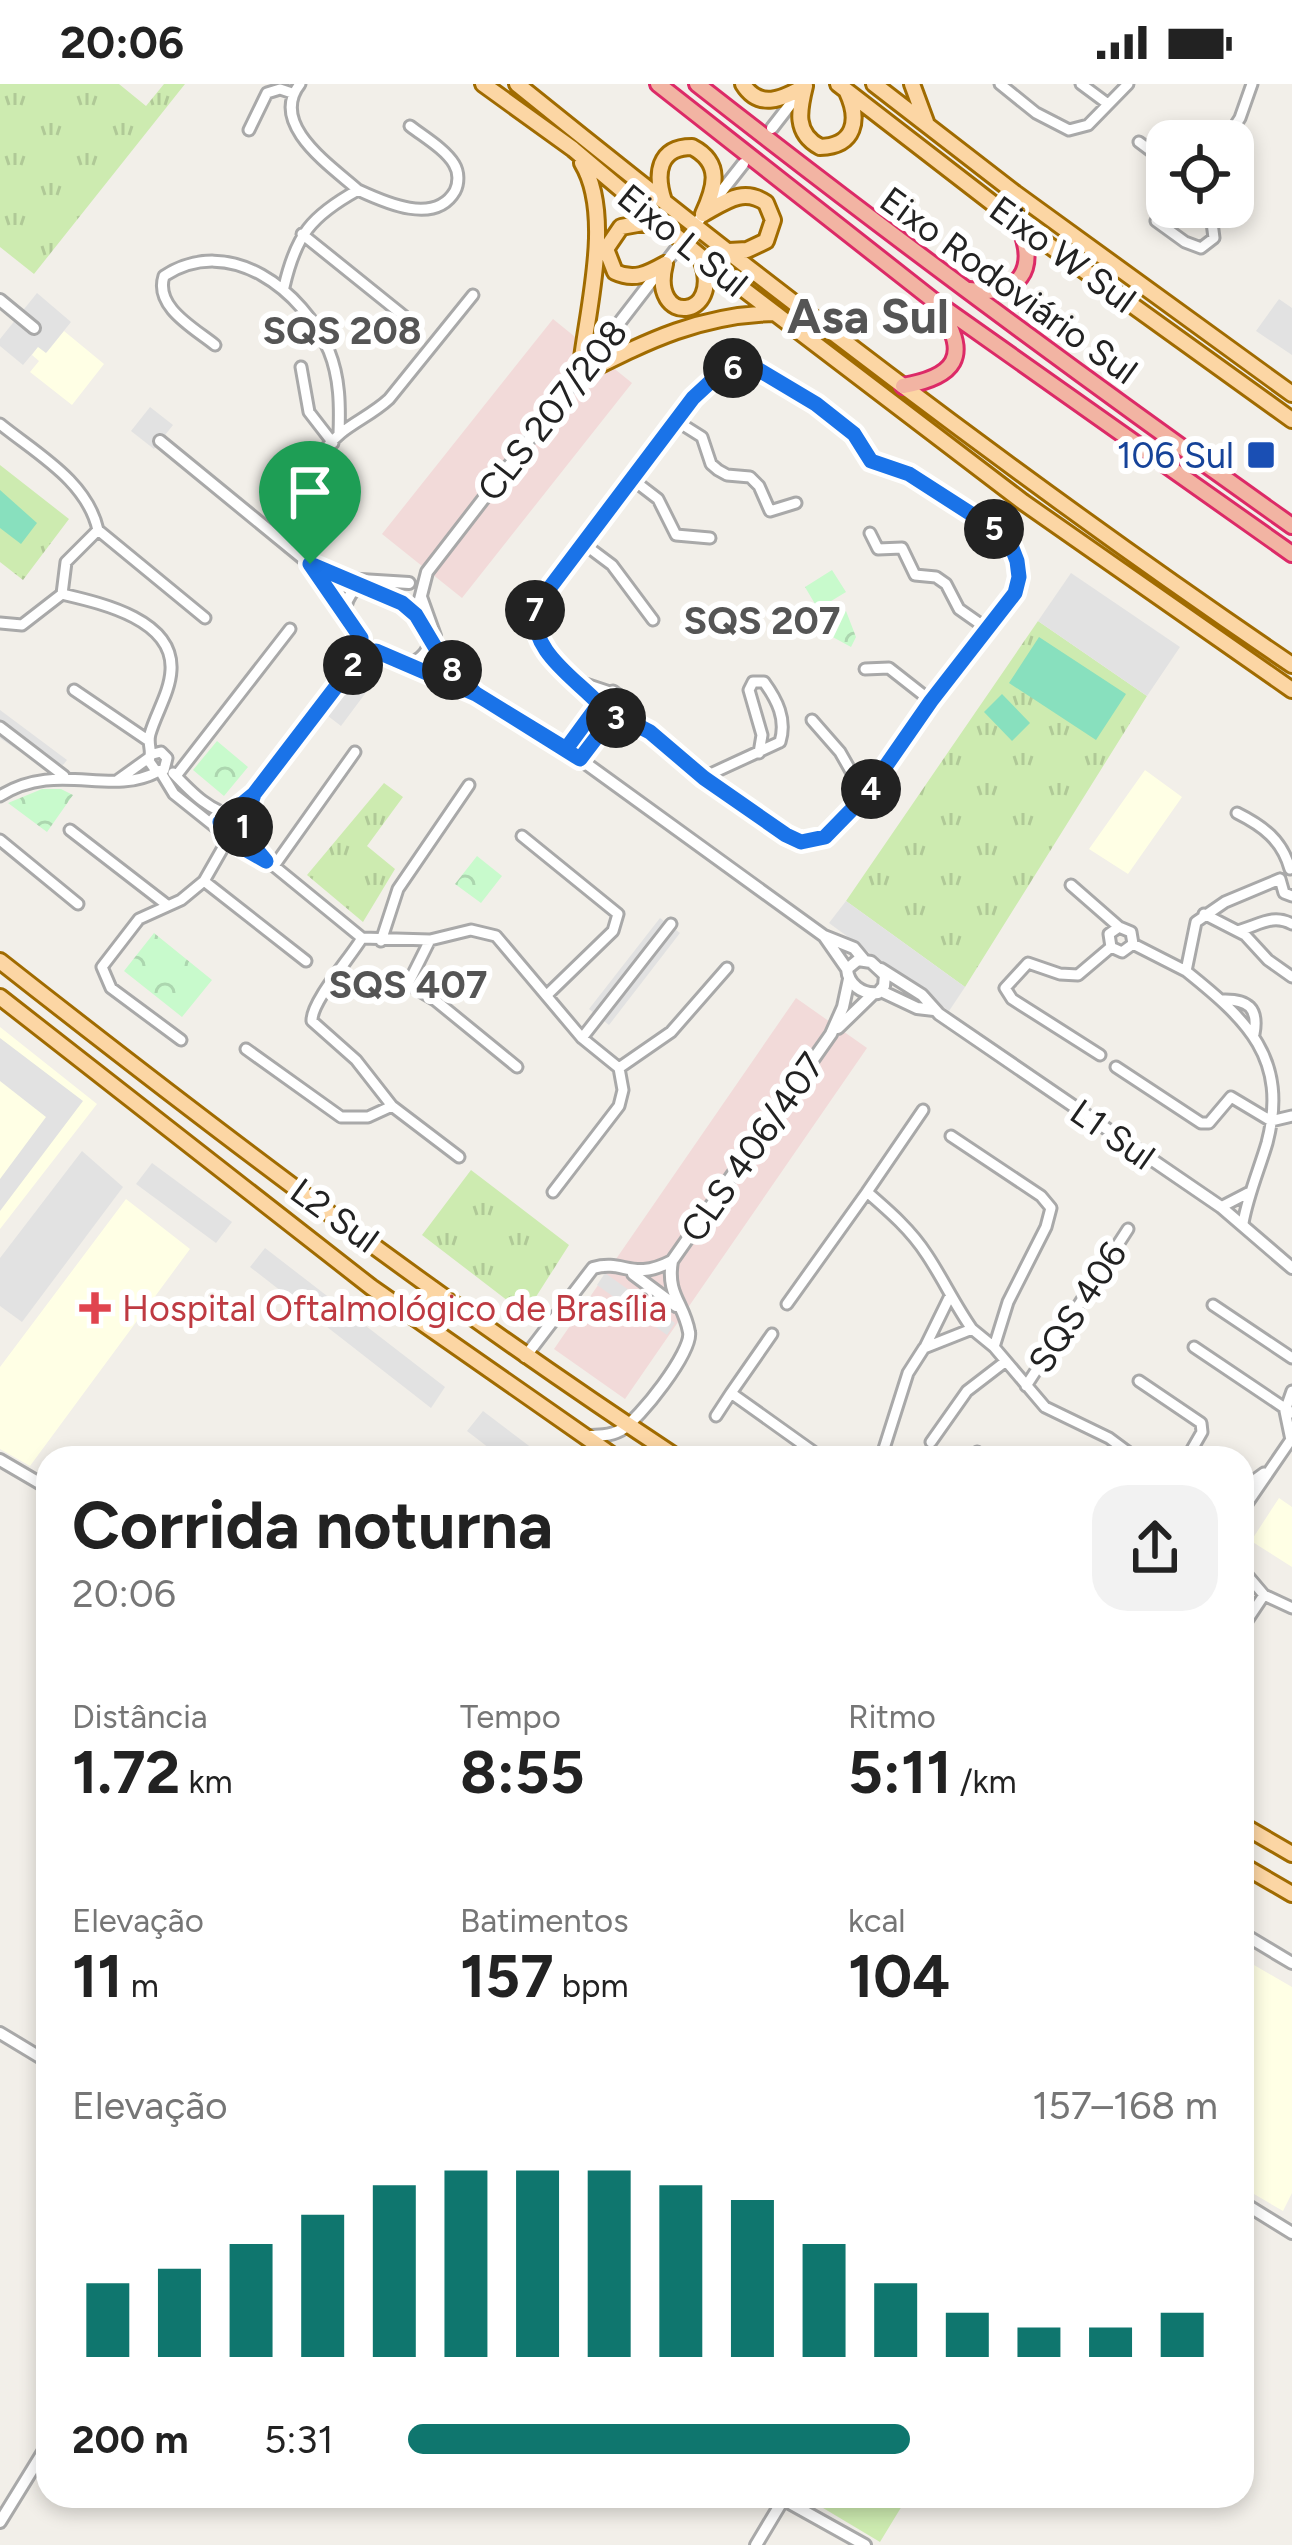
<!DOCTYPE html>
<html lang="pt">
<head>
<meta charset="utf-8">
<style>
	:root { --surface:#fff; --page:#f2f2f2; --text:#222; --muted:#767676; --accent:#0f766e }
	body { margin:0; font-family:Figtree,sans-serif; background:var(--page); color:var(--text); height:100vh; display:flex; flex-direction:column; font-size:45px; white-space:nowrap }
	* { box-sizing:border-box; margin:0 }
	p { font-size:39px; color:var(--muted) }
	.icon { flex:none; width:66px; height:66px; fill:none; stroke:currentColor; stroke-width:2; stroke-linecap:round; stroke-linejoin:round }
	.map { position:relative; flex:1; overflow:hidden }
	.details { position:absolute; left:36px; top:1362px; width:1218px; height:1062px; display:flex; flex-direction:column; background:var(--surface); border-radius:36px; box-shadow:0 6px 18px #0003 }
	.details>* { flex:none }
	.tools { position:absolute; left:1146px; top:36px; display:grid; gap:24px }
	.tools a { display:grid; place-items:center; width:108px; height:108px; border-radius:24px; background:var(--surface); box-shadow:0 6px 18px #0003; font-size:60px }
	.pin { position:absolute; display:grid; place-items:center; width:102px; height:102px; color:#fff; margin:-123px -51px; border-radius:50% 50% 50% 0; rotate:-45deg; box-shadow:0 0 12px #0007 }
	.pin .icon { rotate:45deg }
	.km { position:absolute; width:60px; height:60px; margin:-30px; border-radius:50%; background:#222; color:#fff; font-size:33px; line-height:60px; text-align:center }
	.round { display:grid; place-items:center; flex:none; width:126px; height:126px; border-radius:36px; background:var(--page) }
	.head { display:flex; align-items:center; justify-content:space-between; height:204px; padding:0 36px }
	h1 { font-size:66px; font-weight:700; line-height:90px }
	.metrics { display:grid; grid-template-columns:repeat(3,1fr); gap:18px; height:204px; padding:12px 36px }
	.metrics div { display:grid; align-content:center }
	.metrics b { font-size:60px; font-weight:700 }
	.metrics small { font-size:33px; font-weight:400 }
	.metrics p { font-size:33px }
	.chart { height:336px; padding:24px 36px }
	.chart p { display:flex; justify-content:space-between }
	.chart svg { width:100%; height:216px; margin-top:12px; stroke:var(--accent); stroke-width:6 }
	ul { padding:0 36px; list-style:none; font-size:39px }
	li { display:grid; grid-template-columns:192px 144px 1fr; align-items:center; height:90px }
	li i { height:30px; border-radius:15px; background:var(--accent) }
	.status { display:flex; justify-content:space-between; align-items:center; height:84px; padding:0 60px; background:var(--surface); direction:ltr }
	.status svg { height:33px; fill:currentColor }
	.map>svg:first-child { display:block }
</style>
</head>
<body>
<div class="status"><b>20:06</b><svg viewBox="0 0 49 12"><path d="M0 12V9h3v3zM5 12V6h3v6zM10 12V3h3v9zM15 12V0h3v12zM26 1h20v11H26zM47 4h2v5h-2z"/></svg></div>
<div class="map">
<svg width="1292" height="2461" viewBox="0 0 1292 2461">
	<defs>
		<pattern id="grass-tufts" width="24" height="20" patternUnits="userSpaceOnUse" patternTransform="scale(3)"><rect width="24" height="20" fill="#cdebb0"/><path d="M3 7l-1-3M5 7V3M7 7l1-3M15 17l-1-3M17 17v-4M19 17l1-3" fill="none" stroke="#b0c997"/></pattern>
		<pattern id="park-crowns" width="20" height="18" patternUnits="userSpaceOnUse" patternTransform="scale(3)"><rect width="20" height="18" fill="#c8facc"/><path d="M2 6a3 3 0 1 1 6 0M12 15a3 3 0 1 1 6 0" fill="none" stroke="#acd6af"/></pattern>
	</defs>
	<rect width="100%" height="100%" fill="#f2efe9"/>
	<path fill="#f2dad9" d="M553,235l79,64 -170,215 -80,-64z
		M796,914l71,50 -242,351 -71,-50z"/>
	<path fill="#ffffe5" d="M64,247l40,33 -32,41 -42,-33 9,-11 -7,-6 6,-9 9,6z
		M1145,686l37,27 -54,77 -39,-25z
		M0,943l97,77 -97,125z
		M126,1115l64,50 -160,217 -30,-17v-82z
		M1279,1414l13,9v60l-41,-26z
		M1242,1874l50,29v206l-9,18 -41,-24z"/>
	<path fill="url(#grass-tufts)" d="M0,0h119l27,22 18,-22h21l-151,190 -34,-27z
		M0,381l69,54 -46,61 -23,-18z
		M1038,537l109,75 -182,291 -119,-86z
		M384,699l19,14 -36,49 28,23 -32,53 -56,-47z
		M471,1086l98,75 -44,69 -103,-79z
		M803,2412h105l-28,46z"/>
	<path fill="url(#park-crowns)" d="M832,486l14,22 -28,17 -13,-22z
		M846,527l10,26 -5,10 -33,-18z
		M217,657l31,26 -24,29 -31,-26z
		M42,705h19l12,6 -26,37 -39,-29z
		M477,772l25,20 -21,27 -26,-19z
		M154,849l58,47 -30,37 -58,-46z"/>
	<path fill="#88e0be" d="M0,406l37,33 -16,21 -21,-16z
		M1039,553l87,57 -30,46 -87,-57z
		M1002,610l28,29 -18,18 -28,-29z"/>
	<path fill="#e2e2e2" d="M37,209l34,29 -25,31 -8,-6 -15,18 -23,-19v-7z
		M1279,215l13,9v47l-36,-24z
		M150,323l23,18 -19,24 -23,-18z
		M1071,489l109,74 -33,49 -109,-75z
		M360,589l13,10 -32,43 -13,-10z
		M0,626l67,50 -4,5 -46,-15 -17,-12z
		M846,817l119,86 -16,24 -120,-88z
		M660,834l20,15 -71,92 -20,-16z
		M0,954l83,63 -83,110v-32l46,-62 -46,-36z
		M82,1067l41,36 -101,135 -22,-16v-48z
		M152,1079l80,59 -16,21 -80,-59z
		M265,1164l180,139 -14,21 -181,-141z
		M605,1189l70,50 -8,12 -70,-50z
		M483,1327l62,47h-43l-35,-27z"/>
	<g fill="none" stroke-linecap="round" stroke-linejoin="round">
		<defs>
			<path id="minor" d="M300,0c-32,40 31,82 58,106
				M1000,0l36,29 33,17 19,-5 40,-41
				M1081,0l27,20
				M249,46l18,-37 13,-4 12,4
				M1225,57l15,-23 12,-34
				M1139,58l28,21
				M1156,137l29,21 16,6 13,-10 -4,-31
				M302,150l113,91
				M284,203c12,-52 27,-71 74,-97 26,12 77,36 97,1 4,-8 4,-19 -1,-27 -9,-15 -30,-27 -44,-38
				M215,261c-21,-17 -61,-38 -51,-69 66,-43 139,15 165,75 11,27 11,55 10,83
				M301,283l8,45 24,31
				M675,336l27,17 9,27 7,6 9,5 23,2 9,9 11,25 26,-8
				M0,340c37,30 87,57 98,106
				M632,395l26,20 18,36 34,3
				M870,449l8,16 24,-1 13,27 21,2 10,7 13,25 27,19
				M584,460l28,21 41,55
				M289,463c5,-42 18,-86 52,-114 15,-12 33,-20 48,-34l84,-104
				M62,510l4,-32 32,-32 107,88
				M0,539l22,2 40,-31c38,9 112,25 109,76 -1,22 -15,43 -21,64 -3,11 3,16 -1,27l7,10 8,-1 3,-12 -6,-6 -8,2
				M865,585l24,-1 42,33
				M571,595l36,12
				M74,606l75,51
				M613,607l13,10 2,10 -5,7 -11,-1 -13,-13v-10z
				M597,615c-31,-15 -68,-57 -62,-93l158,-208c12,-13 26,-30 45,-32 26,-2 94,45 112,64 8,9 11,23 21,31 10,7 24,7 35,12 29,14 88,48 106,75 9,15 7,30 3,45l-84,108 -66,95 -30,34 -18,9 -16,3 -34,-18 -118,-92 -22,-26
				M812,636l28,32 25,44
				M0,643l64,49
				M566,665l33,-45
				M759,669l3,-18 -13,-45 4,-8h11c13,18 23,37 16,60
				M580,675l32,-42
				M160,687l14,23 45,36
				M173,689c19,20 37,39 65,44l5,11 -7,10 -15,-4 -2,-8 7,-10
				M176,692l114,-147
				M704,693l76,-35
				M118,696l32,-23
				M0,712c57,-36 109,1 157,-24
				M1237,729c26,13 45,27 53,56
				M230,731l23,-22 102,-131 6,-25
				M243,740l10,-31
				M70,746l97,75
				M242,748l21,25
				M522,752l96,78 -5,17 -65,63
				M0,756l78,64
				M274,782l81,-114
				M1280,795l4,14 8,3
				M1071,801l48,42 12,5 2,12 -11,8 -11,-5 -2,-13 10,-7
				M1204,830l41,21 23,25 24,17
				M1237,847c21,-5 35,-18 55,-7
				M362,854c-12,20 -51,64 -50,83l44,39 36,46 67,51
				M430,856l-22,44 27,16 82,67
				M381,857l17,-52 71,-104
				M1133,860l53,27
				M306,877l-102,-80 24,-42 46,27 88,72 68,2 41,-10 25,6 86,102 37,30 52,-36 56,-64
				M1222,916c26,-1 37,8 32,34
				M582,954l89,-114
				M181,956l-70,-52 -9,-21 37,-48 42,-19 23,-19
				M246,965l95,68h27l24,-11
				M1100,971l-88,-56 -7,-11 23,-25 32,11 18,1 33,-28
				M1116,983l85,56h8l22,-26 40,24 21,-5
				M923,1026l-56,82c22,19 44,38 60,63 16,24 28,50 45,74
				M951,1052l90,60 10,12 -5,19 -38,75 -14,45
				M553,1108l66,-86 4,-16 -4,-22
				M1221,1123l27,-14
				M1243,1139c5,-28 16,-53 24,-80 22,-85 -20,-123 -81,-172l10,-49 29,-20 55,-23
				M787,1220l80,-112
				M1213,1221l79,53
				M772,1250l-41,59 91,65
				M925,1263l24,-49
				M1194,1263l98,66
				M1139,1297l62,42 1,9 -15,26
				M1026,1302l102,-157
				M716,1332l15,-23
				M1291,1356l-6,-29 7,-20
				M931,1358l36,-51 39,-30
				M881,1374l27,-85 16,-25 48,-19 22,18 51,60 64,31 27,20
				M974,1374l3,-6
				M1242,1405l22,-16
				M1242,1427l50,-73
				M1242,1485l22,26 28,13
				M1242,1544l22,-33"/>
			<path id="tertiary" d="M772,44l31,-40
				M699,136l44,-56
				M0,216l34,28
				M160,357l150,123 33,51
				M313,482l38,16
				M345,495l64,4
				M364,504c33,6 100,55 42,78 -28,-10 -82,-43 -52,-76z
				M421,513l14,39
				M416,531l11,-43 250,-324
				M428,554l16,24 26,25
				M406,582l71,28 89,55 258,187 23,33
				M824,852l30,12 10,12
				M858,876l13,2 14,13 -1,11 -6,7c-16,2 -30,-9 -31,-24z
				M881,885l41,26 17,19 282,193 71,61
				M881,907l36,17 17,2
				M838,944l35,-34
				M633,1190l43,32
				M525,1273l68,-89c32,-9 38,14 79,-7l159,-227 12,-27 6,-28
				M585,1352c12,0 25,0 36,-6 18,-10 72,-79 68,-98 -5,-29 -23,-37 -17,-71
				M0,1376l48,28
				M1242,1849l50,30
				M0,1949l48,29
				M1242,2118l50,31
				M777,2412l88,49
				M0,2438l48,-78
				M756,2461l27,-45"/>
			<path id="primary" d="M483,0l90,65 127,107 323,246 269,188
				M517,0c251,203 508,400 775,581
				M743,0c16,26 40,15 62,2
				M838,0l180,139 274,197
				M874,0l141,109 277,201
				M912,0l14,38
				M805,2c-6,24 -11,47 15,61 35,-1 40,-27 27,-55
				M664,117c-9,-27 -6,-54 28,-54 31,16 23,41 11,67
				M703,130c22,-12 40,-27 63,-11l7,17 -7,21 -19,9 -18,1
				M659,142l-16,-3 -22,4 -15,22 9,23c19,9 32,2 50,-8
				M665,180c-16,63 60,56 36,-5
				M580,290c6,-61 34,-158 2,-211
				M578,292c68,-34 119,-61 197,-63
				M0,877c220,173 444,343 678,497
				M0,913l371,290 245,171
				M416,1234l17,-11 -2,-19
				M1242,1741l50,29
				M1242,1781l50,29"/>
			<path id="trunk" d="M658,0l276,217 358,253
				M697,0c195,153 393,299 595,442
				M969,206c51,7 70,-20 49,-67
				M903,302c52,-9 68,-30 37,-76"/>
		</defs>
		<use href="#minor" stroke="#a9a9a9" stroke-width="15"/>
		<use href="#tertiary" stroke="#a9a9a9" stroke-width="16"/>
		<use href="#primary" stroke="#a06b00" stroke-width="20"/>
		<use href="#trunk" stroke="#dc2a67" stroke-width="20"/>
		<use href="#minor" stroke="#fff" stroke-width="9"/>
		<use href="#tertiary" stroke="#fff" stroke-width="10"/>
		<use href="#primary" stroke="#fcd6a4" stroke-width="14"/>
		<use href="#trunk" stroke="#f2b4a3" stroke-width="14"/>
	</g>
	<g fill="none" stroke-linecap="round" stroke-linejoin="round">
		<defs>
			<path id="route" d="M310,480l51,74 -6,24 -101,132 -12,38 24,29 -42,-24 -4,-15 34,-28 101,-132 21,-11 100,43 104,65 32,-42 11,1 27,14 54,46 82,57 15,7 24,-5 40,-41 66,-95 84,-108 4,-16 -2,-16 -5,-13 -19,-20 -84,-54 -38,-13 -17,-27 -38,-30 -57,-34 -21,-4 -17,6 -28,26 -157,208c-9,44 38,71 63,98l-33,45 -90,-55 -32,-32 -28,-47 -14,-12 -92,-39"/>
		</defs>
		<use href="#route" stroke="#fff" stroke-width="24"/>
		<use href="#route" stroke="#1a73e8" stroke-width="15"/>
	</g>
	<rect fill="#1a4fb4" stroke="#fff" stroke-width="4.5" x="1246" y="356" width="30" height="30" rx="6"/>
	<path fill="#e0444e" stroke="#fff" stroke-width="4.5" d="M89 1206h12v12h12v12h-12v12h-12v-12h-12v-12h12z"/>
	<g text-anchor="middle" stroke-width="12" stroke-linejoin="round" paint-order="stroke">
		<g font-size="36" fill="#222" stroke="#fff">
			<text transform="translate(683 156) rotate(39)" y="13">Eixo L Sul</text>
			<text transform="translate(1063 170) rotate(36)" y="13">Eixo W Sul</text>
			<text transform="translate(1009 201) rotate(36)" y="13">Eixo Rodoviário Sul</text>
			<text transform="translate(552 326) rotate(-52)" y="13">CLS 207/208</text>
			<text transform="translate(1113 1050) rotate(35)" y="13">L1 Sul</text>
			<text transform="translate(752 1063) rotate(-55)" y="13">CLS 406/407</text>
			<text transform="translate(335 1131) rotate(36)" y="13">L2 Sul</text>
			<text transform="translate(1077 1223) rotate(-57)" y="13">SQS 406</text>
		</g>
		<g font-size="36" fill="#164399" stroke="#fff" text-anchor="end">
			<text x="1234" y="384">106 Sul</text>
		</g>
		<g font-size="36" fill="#be3a42" stroke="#fff" text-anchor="start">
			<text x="122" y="1237">Hospital Oftalmológico de Brasília</text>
		</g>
		<g font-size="39" font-weight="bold" fill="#555" stroke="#fff">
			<text x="342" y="260">SQS 208</text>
			<text x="762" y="550">SQS 207</text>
			<text x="408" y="914">SQS 407</text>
		</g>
		<g font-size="48" font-weight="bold" fill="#555" stroke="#fff">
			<text x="868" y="249">Asa Sul</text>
		</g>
	</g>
</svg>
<div class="tools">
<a><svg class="icon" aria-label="locate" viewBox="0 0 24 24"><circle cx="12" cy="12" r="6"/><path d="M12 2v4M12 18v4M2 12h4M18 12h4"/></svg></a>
</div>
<div class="pin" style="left:310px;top:480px;background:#1e9e55"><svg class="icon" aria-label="arrive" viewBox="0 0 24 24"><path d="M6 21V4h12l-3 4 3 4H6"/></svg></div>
<b class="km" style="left:243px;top:743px">1</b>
<b class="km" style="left:353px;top:581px">2</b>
<b class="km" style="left:616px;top:634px">3</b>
<b class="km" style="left:871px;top:705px">4</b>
<b class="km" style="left:994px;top:445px">5</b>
<b class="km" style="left:733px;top:284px">6</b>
<b class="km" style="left:535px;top:526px">7</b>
<b class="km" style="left:452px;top:586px">8</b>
<section class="details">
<div class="head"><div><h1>Corrida noturna</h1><p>20:06</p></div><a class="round"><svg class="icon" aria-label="share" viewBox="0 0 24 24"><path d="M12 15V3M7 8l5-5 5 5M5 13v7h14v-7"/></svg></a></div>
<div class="metrics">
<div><p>Distância</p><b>1.72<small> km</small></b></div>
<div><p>Tempo</p><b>8:55</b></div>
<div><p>Ritmo</p><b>5:11<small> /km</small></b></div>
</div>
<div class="metrics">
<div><p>Elevação</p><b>11<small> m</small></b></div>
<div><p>Batimentos</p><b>157<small> bpm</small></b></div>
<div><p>kcal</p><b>104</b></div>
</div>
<div class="chart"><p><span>Elevação</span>157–168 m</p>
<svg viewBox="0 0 160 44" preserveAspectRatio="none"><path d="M5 44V29M15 44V26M25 44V21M35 44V15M45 44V9M55 44V6M65 44V6M75 44V6M85 44V9M95 44V12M105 44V21M115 44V29M125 44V35M135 44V38M145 44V38M155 44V35"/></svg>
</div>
<ul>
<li><b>200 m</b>5:31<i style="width:62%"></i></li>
</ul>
</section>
</div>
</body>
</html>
